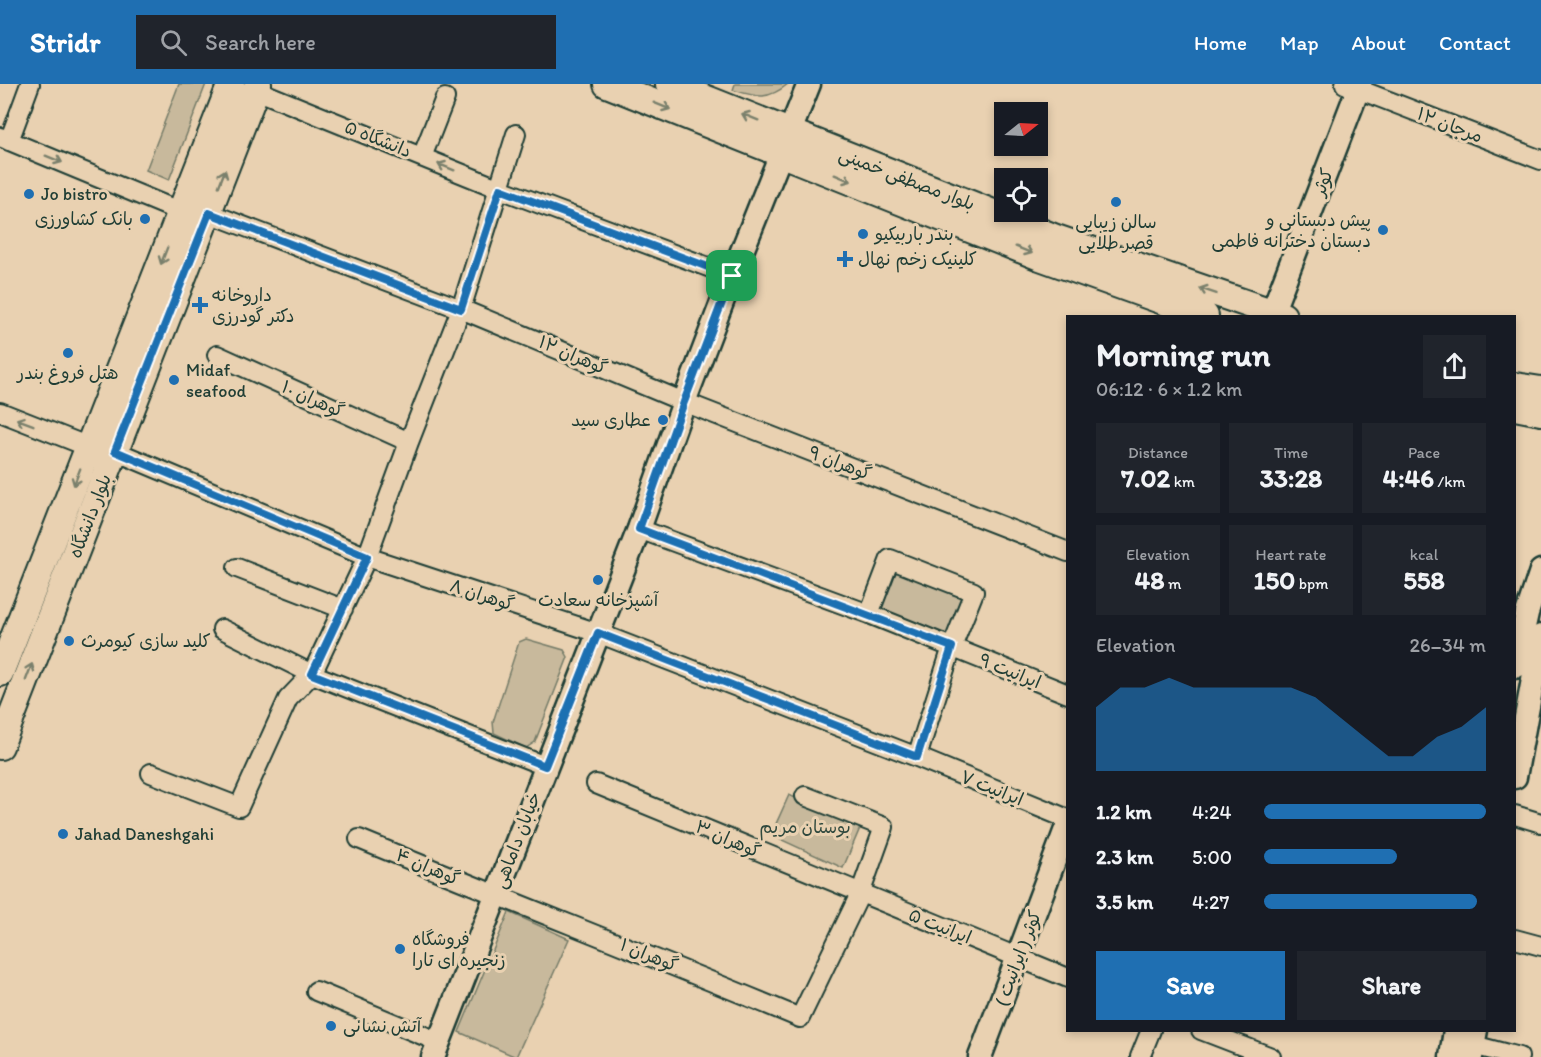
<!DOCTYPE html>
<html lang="en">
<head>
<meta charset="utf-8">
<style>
	:root { --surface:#171b24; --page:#20242c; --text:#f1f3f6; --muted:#9ea1a6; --accent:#1f6fb2 }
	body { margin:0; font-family:Itim,"Playpen Sans Arabic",sans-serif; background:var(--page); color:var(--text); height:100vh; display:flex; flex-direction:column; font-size:22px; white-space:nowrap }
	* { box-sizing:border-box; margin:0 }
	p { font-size:20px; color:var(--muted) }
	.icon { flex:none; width:33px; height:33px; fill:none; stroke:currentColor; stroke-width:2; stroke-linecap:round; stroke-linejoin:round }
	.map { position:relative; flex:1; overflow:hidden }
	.sheet { position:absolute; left:1066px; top:231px; width:450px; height:717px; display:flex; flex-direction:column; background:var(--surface); border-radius:0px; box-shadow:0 3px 9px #0003 }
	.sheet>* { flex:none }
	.needle { width:39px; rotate:72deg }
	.fabs { position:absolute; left:994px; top:18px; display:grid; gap:12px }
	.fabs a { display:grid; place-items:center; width:54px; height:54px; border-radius:0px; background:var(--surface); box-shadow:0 3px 9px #0003; font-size:30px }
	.pin { position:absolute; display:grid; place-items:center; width:51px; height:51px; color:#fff; margin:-26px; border-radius:12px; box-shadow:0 3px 9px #0006 }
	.round { display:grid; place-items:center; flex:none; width:63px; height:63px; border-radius:0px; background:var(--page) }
	.summary { display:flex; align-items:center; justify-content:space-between; height:102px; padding:0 30px }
	h1 { font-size:33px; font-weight:700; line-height:45px }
	.figures { display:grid; grid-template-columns:repeat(3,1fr); gap:9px; height:102px; padding:6px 30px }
	.figures div { display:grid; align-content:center; border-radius:0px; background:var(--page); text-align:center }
	.figures b { font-size:26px; font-weight:700 }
	.figures small { font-size:16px; font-weight:400 }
	.figures p { font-size:16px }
	.chart { height:168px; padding:12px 30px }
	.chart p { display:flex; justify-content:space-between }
	.chart svg { width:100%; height:108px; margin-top:6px; fill:var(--accent); opacity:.7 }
	.action { display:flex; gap:12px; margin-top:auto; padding:12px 30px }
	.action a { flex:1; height:69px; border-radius:0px; background:var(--accent); color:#fff; font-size:24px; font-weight:700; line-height:69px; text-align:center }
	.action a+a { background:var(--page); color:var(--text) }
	ul { padding:0 30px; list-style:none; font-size:20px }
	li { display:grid; grid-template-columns:96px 72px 1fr; align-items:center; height:45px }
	li i { height:15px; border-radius:8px; background:var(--accent) }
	header { display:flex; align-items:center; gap:36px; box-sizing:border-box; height:84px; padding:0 30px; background:var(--accent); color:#fff }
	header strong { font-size:28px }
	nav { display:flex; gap:33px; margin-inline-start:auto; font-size:21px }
	.search { width:420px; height:54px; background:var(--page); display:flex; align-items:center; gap:15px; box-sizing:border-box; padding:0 21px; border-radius:0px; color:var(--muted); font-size:22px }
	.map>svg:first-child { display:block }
</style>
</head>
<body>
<header>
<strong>Stridr</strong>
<div class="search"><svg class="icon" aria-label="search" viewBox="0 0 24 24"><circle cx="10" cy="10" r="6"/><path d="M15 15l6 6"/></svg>Search here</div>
<nav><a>Home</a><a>Map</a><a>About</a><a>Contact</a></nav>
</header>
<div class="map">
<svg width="1541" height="973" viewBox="0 0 1541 973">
	<rect width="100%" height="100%" fill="#e9d1b1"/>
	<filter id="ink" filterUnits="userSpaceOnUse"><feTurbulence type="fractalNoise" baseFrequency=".0167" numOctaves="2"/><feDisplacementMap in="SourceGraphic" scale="12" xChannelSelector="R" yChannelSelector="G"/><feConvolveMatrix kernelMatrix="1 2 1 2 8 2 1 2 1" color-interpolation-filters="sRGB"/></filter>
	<g filter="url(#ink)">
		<path fill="#c8b99c" stroke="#747b68" stroke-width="1.5" d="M179,0h27l-37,96 -23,-10z
			M735,0h53c-21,17 -31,13 -55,6z
			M894,483l72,28 -17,44 -72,-28z
			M526,555l38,11 4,7 -33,85 -9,6 -32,-15 -1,-11 26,-80z
			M789,711l71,33 -17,40 -72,-33z
			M509,828l60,27 -53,118 -57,-25z"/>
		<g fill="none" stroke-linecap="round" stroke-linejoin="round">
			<defs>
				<path id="minor" d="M1345,0l196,76
					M256,6l244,99 232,87
					M0,53l181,75
					M9,57l21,-57
					M422,73l23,-59
					M209,129l252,96 223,93 384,150
					M217,271l192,87
					M0,328l89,35
					M115,367l252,106 231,76 319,124 151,62
					M639,445l230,85 199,80
					M237,484l106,41
					M869,530l21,-55 84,33 -22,55 -35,110
					M222,545l90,45 233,92
					M151,689l88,34 49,-108 24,-25 55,-117 42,-115 52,-133 55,-175
					M596,700l472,194
					M1515,731l26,8
					M359,755c147,61 295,118 441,179l60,-124 24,-67 -79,-31
					M1515,855l26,7
					M316,907l123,51
					M1201,946l70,27
					M1473,961l46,12
					M1140,973l11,-27"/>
				<path id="tertiary" d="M1272,229l88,-229
					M1515,583l12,-54 14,-42
					M1515,693l26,-141
					M433,973l206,-528 45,-127 48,-126 77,-192
					M980,973l88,-233
					M1451,973l4,-27
					M1471,973l5,-27"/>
				<path id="secondary" d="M607,0l433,173 165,59
					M669,0l387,154 227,78
					M1515,302l26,4
					M1515,323l26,5
					M0,589l231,-589
					M0,662l258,-662"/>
			</defs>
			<use href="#minor" stroke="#1f3d34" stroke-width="22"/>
			<use href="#tertiary" stroke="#1f3d34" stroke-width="27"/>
			<use href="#secondary" stroke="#1f3d34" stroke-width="30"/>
			<use href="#minor" stroke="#e9d1b1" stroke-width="18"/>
			<use href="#tertiary" stroke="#e9d1b1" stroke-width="22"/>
			<use href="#secondary" stroke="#e9d1b1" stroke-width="26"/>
		</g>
		<defs><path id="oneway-shaft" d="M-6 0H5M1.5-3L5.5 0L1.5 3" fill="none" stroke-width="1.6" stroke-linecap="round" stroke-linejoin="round" transform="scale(1.5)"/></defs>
		<g stroke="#7a806c">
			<use href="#oneway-shaft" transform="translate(662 22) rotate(22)"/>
			<use href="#oneway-shaft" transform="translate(750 33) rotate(-158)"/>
			<use href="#oneway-shaft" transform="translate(54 75) rotate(22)"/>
			<use href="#oneway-shaft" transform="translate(446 83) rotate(-158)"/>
			<use href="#oneway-shaft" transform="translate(222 94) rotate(-69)"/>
			<use href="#oneway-shaft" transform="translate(843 94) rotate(22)"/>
			<use href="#oneway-shaft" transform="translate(1024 166) rotate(22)"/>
			<use href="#oneway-shaft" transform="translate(164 172) rotate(111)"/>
			<use href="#oneway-shaft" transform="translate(1208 207) rotate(-161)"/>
			<use href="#oneway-shaft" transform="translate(25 338) rotate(-159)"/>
			<use href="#oneway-shaft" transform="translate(77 393) rotate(111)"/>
			<use href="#oneway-shaft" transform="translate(29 588) rotate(-69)"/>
		</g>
	</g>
	<g fill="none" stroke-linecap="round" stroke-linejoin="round" filter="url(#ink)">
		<defs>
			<path id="route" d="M500,105l232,87 -48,126 -45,127 313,118 -35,110 -319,-124 -53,133 -233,-92 55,-117 -252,-106 94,-238 252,96z"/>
		</defs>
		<use href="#route" stroke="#fff" stroke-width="12"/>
		<use href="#route" stroke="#1f6fb2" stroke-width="8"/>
	</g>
	<g fill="#1f6fb2" stroke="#e9d1b1" stroke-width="2">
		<circle cx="29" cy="110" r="6"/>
		<circle cx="1116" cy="118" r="6"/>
		<circle cx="145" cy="135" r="6"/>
		<circle cx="1383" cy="146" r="6"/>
		<circle cx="863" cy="150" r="6"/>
		<path d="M842 166h6v6h6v6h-6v6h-6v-6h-6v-6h6z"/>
		<path d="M197 212h6v6h6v6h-6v6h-6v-6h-6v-6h6z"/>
		<circle cx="68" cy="269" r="6"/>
		<circle cx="174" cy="296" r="6"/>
		<circle cx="663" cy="336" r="6"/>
		<circle cx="598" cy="496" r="6"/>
		<circle cx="69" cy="557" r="6"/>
		<circle cx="63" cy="750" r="6"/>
		<circle cx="400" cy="865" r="6"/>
		<circle cx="331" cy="942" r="6"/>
	</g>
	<g text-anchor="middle" stroke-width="6" stroke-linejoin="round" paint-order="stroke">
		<g font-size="18" fill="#1f3d34" stroke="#e9d1b1">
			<text transform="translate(1450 41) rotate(21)" y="6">مرجان ۱۲</text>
			<text transform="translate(378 55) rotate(22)" y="6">دانشگاه ۵</text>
			<text transform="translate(907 95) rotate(21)" y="6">بلوار مصطفی خمینی</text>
			<text transform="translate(1323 98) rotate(-69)" y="6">کوثر</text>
			<text transform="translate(573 271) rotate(23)" y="6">گوهران ۱۲</text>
			<text transform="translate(313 315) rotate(24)" y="6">گوهران ۱۰</text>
			<text transform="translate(840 379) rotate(21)" y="6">گوهران ۹</text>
			<text transform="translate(90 432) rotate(-69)" y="6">بلوار دانشگاه</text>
			<text transform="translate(482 511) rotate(18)" y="6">گوهران ۸</text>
			<text transform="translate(1010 587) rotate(22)" y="6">ایرانیت ۹</text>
			<text transform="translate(992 704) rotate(22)" y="6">ایرانیت ۷</text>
			<text transform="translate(728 755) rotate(23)" y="6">گوهران ۳</text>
			<text transform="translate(517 756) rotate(-69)" y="6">خیابان داماهی</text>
			<text transform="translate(428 783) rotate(23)" y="6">گوهران ۴</text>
			<text transform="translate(940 842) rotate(22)" y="6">ایرانیت ۵</text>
			<text transform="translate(649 871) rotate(22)" y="6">گوهران ۱</text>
			<text transform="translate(1018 874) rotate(-69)" y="6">کوثر ( ایرانیت )</text>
		</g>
		<g font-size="18" fill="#1f3d34" stroke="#e9d1b1" text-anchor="start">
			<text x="41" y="116">Jo bistro</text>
			<text x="133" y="141" text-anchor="end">بانک کشاورزی</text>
			<text x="1371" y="142" text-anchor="end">پیش دبستانی و<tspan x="1371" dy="21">دبستان دخترانه فاطمی</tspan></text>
			<text x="1116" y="144" text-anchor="middle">سالن زیبایی<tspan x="1116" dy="21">قصر طلایی</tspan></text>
			<text x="875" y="156">بندر باربیکیو</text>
			<text x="858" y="181">کلینیک زخم نهال</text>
			<text x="212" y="217">داروخانه<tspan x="212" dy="21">دکتر گودرزی</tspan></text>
			<text x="186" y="292">Midaf<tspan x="186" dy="21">seafood</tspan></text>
			<text x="68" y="295" text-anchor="middle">هتل فروغ بندر</text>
			<text x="651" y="342" text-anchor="end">عطاری سید</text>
			<text x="598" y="522" text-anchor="middle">آشپزخانه سعادت</text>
			<text x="81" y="563">کلید سازی کیومرث</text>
			<text x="75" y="756">Jahad Daneshgahi</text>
			<text x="412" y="861">فروشگاه<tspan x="412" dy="21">زنجیره ای تارا</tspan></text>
			<text x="343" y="948">آتش نشانی</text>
		</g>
		<g font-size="18" fill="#30493e" stroke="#e9d1b1">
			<text x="805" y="749">بوستان مریم</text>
		</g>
	</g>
</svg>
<div class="fabs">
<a><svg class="needle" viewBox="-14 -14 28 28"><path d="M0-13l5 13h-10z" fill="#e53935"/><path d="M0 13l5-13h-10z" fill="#9ea1a6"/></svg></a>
<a><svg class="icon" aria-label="locate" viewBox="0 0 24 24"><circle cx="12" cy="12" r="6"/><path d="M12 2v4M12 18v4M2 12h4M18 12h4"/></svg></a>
</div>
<div class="pin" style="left:732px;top:192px;background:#1e9e55"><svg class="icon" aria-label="arrive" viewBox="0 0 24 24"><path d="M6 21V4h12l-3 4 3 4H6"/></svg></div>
<section class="sheet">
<div class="summary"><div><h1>Morning run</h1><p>06:12 · 6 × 1.2 km</p></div><a class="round"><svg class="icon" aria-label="share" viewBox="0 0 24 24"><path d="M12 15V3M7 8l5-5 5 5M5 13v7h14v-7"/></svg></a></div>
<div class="figures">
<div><p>Distance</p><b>7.02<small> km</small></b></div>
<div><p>Time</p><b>33:28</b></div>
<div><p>Pace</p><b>4:46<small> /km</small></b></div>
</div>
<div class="figures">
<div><p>Elevation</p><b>48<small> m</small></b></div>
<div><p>Heart rate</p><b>150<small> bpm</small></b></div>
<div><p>kcal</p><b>558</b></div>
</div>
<div class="chart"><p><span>Elevation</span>26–34 m</p>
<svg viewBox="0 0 160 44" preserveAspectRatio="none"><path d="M0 44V18L10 10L20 10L30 6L40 10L50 10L60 10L70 10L80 10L90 14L100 22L110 30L120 38L130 38L140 30L150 26L160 18V44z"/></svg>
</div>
<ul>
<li><b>1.2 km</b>4:24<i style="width:100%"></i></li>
<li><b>2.3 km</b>5:00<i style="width:60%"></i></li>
<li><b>3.5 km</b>4:27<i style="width:96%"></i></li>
</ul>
<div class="action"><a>Save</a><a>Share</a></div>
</section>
</div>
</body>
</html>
